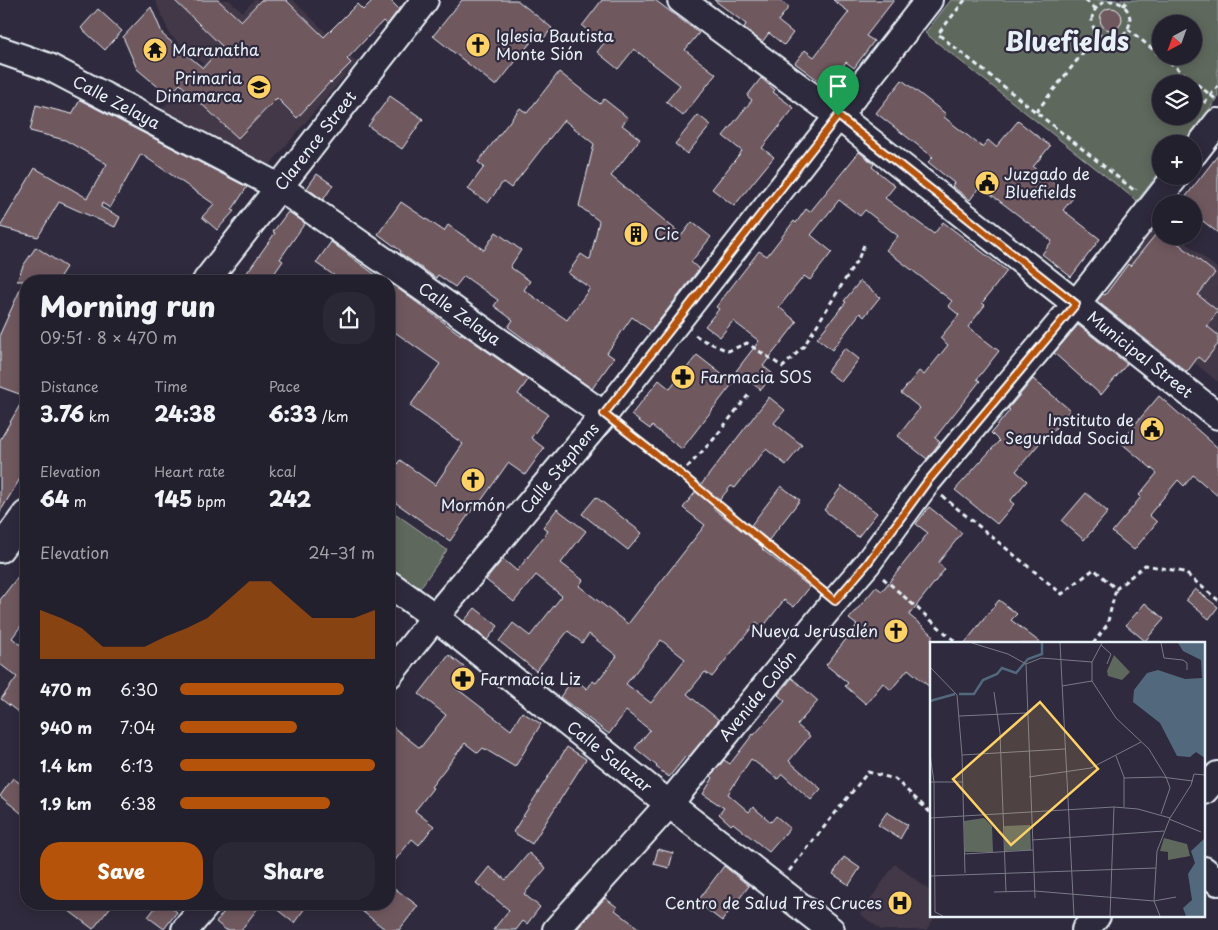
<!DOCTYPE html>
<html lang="en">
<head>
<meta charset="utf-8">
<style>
	:root { --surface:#23202e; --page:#2b2836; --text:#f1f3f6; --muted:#a3a3aa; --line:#403e4a; --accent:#b45309 }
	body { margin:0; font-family:"Playpen Sans",sans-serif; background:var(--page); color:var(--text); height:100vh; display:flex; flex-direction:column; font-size:19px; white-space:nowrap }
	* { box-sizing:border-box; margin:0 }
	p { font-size:16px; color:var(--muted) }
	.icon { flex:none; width:28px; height:28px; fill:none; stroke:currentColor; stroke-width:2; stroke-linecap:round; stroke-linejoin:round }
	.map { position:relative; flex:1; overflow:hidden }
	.sheet { position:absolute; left:20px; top:275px; width:375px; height:635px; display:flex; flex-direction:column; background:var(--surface); border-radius:20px; box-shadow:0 2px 12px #0003,0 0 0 1px var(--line) }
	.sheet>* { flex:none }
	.needle { width:32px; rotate:221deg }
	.fabs { position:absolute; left:1152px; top:15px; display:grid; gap:10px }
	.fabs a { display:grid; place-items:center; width:50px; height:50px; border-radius:50%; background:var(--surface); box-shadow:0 2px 12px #0003,0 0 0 1px var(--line); font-size:25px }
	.pin { position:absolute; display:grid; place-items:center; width:42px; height:42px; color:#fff; margin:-51px -21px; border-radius:50% 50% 50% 0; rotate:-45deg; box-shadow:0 0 5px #0007 }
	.pin .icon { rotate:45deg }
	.round { display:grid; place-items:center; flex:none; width:52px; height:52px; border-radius:20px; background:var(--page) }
	.head { display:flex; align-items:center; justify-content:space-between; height:85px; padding:0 20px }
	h1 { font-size:28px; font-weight:800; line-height:38px }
	.metrics { display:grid; grid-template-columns:repeat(3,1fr); gap:8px; height:85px; padding:5px 20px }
	.metrics div { display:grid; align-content:center }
	.metrics b { font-size:21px; font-weight:800 }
	.metrics small { font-size:14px; font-weight:400 }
	.metrics p { font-size:14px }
	.chart { height:140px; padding:10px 20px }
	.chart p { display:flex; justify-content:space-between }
	.chart svg { width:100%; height:90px; margin-top:5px; fill:var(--accent); opacity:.7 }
	.cta { display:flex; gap:10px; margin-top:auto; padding:10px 20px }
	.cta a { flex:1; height:58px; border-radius:20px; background:var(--accent); color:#fff; font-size:20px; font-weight:800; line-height:58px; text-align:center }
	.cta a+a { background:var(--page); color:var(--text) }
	ul { padding:0 20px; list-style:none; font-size:16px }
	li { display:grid; grid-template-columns:80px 60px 1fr; align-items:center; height:38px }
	li i { height:12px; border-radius:6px; background:var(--accent) }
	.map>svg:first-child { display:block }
</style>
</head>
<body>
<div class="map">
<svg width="1218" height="930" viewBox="0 0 1218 930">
	<rect width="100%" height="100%" fill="#2f2a3d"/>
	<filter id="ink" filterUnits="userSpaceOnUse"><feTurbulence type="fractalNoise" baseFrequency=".02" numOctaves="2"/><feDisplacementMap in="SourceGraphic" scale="10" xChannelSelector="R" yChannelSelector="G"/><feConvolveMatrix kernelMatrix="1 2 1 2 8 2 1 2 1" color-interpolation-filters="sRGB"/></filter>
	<g filter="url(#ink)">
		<path fill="#423847" d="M155,0h74l14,12 11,-12h39l63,62 -87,104 -107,-57 41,-45 -33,-29z
			M1156,220l5,4v12h16l41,33v113l-116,-95z
			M895,864l37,28v24h4l-10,14h-45l-21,-16z"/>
		<path fill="#5f685d" stroke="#a4acaa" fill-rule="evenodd" d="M951,0h267v98l-36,46h-21v26l-24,31 -212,-168zM1161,24h33v32h-33zM1161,84h33v32h-33z
			M389,509l58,41 -29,41 -29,-21z"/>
		<path fill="#6f595e" stroke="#e8f1f8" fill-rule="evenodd" d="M174,0h44l23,21 20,-21h25l38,37 33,-33 6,6 10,-10h17l9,9 -12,16 -4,-4 -36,38 4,4 -20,20 -1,-1 -33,36 -20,-20 -39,40 -58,-54 -11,12 -32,-27 -14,-32 28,-30 12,28 40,33 19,-22z
			M462,0h55l35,28 -11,14 -6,-5 -39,49 -63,-50z
			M602,0h53l44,33 -14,17 31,24 -33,42 -17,-14 14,-17 -46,-36 -16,20 -21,-17 7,-9 -22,-17z
			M714,0h65l10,7 -11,14 15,12 -9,12 -15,-12 -7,9 -18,-14 2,-4z
			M833,0h61l-28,36 8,5 -20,27 -8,-6 -19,25 -32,-24 10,-13 9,7 35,-45z
			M1100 19a11 11 0 1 1 22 0a11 11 0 1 1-22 0Z
			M98,9l24,22 -17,19 -24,-22z
			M559,72l41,32 4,-5 24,19 -6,7 18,14 -29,37 71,59 10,-13 19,15 -20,25 8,7 -48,62 -19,-14 -25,36 7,5 -22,31 -84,-62 5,-7 -19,-14 4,-6 -34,-24 -9,11 -17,-12 -2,3 -36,-25 1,-2 -23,-17 23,-32 43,29 4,-6 36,25 12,-18 25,18 -11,17 20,14 -6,9 43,30 23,-32 -22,-15 13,-19 9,6 9,-39 -20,-15 15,-62 -30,-24 -53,68 -8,-6 -15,21 -20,-14 16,-22 -6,-5 42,-54 7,5z
			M761,78l14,12 -2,2 21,16 -32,40 12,9 -40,49 -22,-17 30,-38 -19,-15 29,-36 -5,-4z
			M902,80l44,34 -2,3 38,30 6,-7 8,7 22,-26 32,25 -17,21 40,31 -10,12 37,29 -29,38 -29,-23 10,-13 -72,-55 -10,14 -18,-14 2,-3 -26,-21 5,-5 -57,-44z
			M390,96l33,23 -21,30 -34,-23z
			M80,100l167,87 -15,23 2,1 -17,19 -15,-13 12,-13 -73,-50 -31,54 -8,-5 -1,4 19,10 -5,10 -56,-25 -21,35 -38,-10 35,-59 52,30 20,-34 -42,-24 -35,-9 6,-26 36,9z
			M698,115l13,10 -24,29 -12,-10z
			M859,152l15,12 -2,3 23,19 -10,12 49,36 9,-12 64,49 -25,32 3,2 -17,22 31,24 -22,28 3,2 -45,57 5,4 -13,17 -29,-23 22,-28 -19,-15 18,-22 5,4 24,-30 -8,-7 19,-23 -11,-9 4,-5 -66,-51 12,-14 -33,-26 -5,6 -21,-16 -28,35 21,17 -22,28 -6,-4 -25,31 18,15 -34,44 10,8 -12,16 -25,-19 23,-30 -26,-20 -13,16 -15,-11 14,-17 -3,-2 43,-56 8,5 27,-35 2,2 10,-14 4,3z
			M1218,155v78l-24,-19v-10h-14z
			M317,174l16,11 -10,15 -16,-12z
			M289,212l16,11 -25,36 3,2 -14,20h-28l34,-48 -2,-1 14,-19z
			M1160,229l1,7h8l46,37 -17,22 20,16 -11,15 11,9v9l-14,18 -6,-5 -11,15 -90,-71 6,-7 2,1 23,-31 2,2z
			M331,242l50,37 1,-1 5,3h-45l-26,-18z
			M36,247l30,20 -9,14h-31v199l-5,-3 -21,35v-72l25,-44 -25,-9v-53l24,-53h-7l6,-15z
			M860,281l20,16 -16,20 -4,-4 -28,37 -15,-12 29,-36 -2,-1z
			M389,282l72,53v-2l67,47 -10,14 30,20 -17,24 13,10 -19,27 -17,-12 -32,45 -2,-1 -24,34 -61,-43v-22l11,-16 35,25 28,-41 -53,-38 30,-42 -51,-36z
			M1078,325l49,39 -26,31 -47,-42z
			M845,348l14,11 -18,23 -14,-11z
			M697,355l36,28 -51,66 -30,-23 -2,3 -19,-14 28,-35 11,9z
			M1033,379l37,31 -24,30 -2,-2 -28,33 11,10 -17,20 4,3 -17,20 -42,-34 44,-49 -8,-8 19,-23 -2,-1z
			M1159,396l59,52v48l-25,-21 -9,11 -6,-6 -29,35 8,7 -23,28 -22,-18 29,-35 -2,-2 18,-22 -37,-31z
			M769,397l16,13 -11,13 28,22 -16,20 -20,-16 -31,39 -4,-2 -18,22 32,25 36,-47 19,14 -38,49 48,38 -16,20 -10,-7 -21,27 -7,-5 -44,55 -7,-5 -18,22 32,26 -31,38 -2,-2 -17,21 -13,-10 1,-1 -22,-18 15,-18 -24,-19 -17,23 -49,-37 14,-19 13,11 6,-8 3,2 21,-27 -28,-22 -7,9 -14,-12 -32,40 -37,-30 14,-18 17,13 32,-40 -26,-21 -22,27 -28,-22 17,-21 14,12 31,-40 -5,-4 14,-18 29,22 -25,32 22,17 -4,6 49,38 77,-99 -22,-17zM661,640l24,19 -34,44 -25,-19z
			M842,486l35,27 -19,24 -34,-27z
			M1086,493l22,19 -24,28 -22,-19z
			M596,497l46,36 -14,17 -46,-36z
			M929,507l33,26 -24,30 7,6 -36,46 23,19v55l-24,-20 -17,21 -8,-7 -17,21 -21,-18 3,-3 -22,-18 31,-40 -8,-6 27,-32 6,4 46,-58 -12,-9z
			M26,566v53l-14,19 14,11v69l-25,-19 16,-22 -17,-13v-64z
			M1195,589l23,18 -9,12 -23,-19z
			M999,600l18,14 -6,6 31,24h-78z
			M1145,603l19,16 -19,22 -19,-16z
			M475,608l23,18 -11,14 -23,-19z
			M449,655l20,16 -13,17 34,26 21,16 11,-18 19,12 -26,43 -32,-19 -5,5 -13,-10 -34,44 2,1 -18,23 19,15 -15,19 -7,-6 -23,29v-144l31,24 26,-33 -27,-21z
			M792,678l26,23 -21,24 13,11 -21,25 32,28 -10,11 -29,-26 -4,5 -27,-20 -23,35 21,18 4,-5 18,15 5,-6 14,12 -21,24 -36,-29 -2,2 -12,-11 5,-6 -21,-14 10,-16 -2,-2 13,-16 6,4 23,-30 1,1 31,-34 -7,-6z
			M567,747l19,12 -54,85 -19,-12z
			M13,778l13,10v29l-26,-21z
			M887,812l21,13 -8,14 -22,-14z
			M658,849l15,4 -4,15 -15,-4z
			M529,853l17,15 -22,26 16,13 -13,17 -4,-3 -7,9h-23l16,-20 -33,-27 13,-16 17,13z
			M844,857l16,11 -11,17 -16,-11z
			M724,866l25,20 -27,35 -25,-19z
			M389,884l29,22 -19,24h-13l-33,-26h36z
			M605,898l12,9 -2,3 26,20h-65z
			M60,904h53l-20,25z
			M158,904h9l10,8 -13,17 -16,-12z
			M230,904h31l-20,26h-15l-10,-8z
			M270,904h38l-14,19z"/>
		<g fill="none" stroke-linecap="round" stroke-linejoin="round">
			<defs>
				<g id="minor">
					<path id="s1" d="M681,0l157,116 380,300"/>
					<path id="s2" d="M0,50l49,17 230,120 325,228"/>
					<path d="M1194,153l24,-31"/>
					<path id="s3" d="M206,281l219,-281"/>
					<path d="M0,549l26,-35"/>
					<path id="s4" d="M389,584l46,33 234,187 162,126"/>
					<path id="s5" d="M389,675l46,-58 169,-202 325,-415"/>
					<path d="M1204,791l14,-16"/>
					<path d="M1204,870l14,12"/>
					<path d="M185,930l22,-26"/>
					<path id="s6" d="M556,930l113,-126 166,-203 32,-37 60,-82 149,-178 100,-128"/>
					<path d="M1085,930l12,-14"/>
				</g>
			</defs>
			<use href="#minor" stroke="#e8f1f8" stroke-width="30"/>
			<path stroke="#e8f1f8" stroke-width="3" stroke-dasharray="5 4" stroke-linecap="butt" d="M965,0l-27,34 197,157 1,-2
				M1085,0l11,9
				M1092 20a19 19 0 1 1 38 0a19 19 0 1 1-38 0Z
				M1123,6l5,-6
				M1128,29l33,27
				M1162,56l56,45
				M1204,103l14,-17
				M1036,112l62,-78
				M695,335l8,5 25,11 19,-8 36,24 21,-21 55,-89 5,-12
				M622,429l59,45 136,113
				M681,474l32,-34 36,-46
				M942,496l120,98 32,-25 22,20 29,-24 39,7 34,28
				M883,578l75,66
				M1093,644l14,-19 9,-36
				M789,871l79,-99 27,7 37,35"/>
			<use href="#minor" stroke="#2f2a3d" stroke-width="26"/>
		</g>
	</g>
	<g fill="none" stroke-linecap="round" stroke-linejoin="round" filter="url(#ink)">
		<defs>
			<path id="route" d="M838,116l238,188 -149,178 -60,82 -32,37 -154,-127 -77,-60z"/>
		</defs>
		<use href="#route" stroke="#fff" stroke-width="10"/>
		<use href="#route" stroke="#b45309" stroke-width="6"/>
	</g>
	<defs>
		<symbol id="church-disc" viewBox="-11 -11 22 22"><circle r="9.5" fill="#ffd166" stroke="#2f2a3d"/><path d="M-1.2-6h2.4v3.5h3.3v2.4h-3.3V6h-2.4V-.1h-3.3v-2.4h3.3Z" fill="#111"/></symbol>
		<symbol id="temple-disc" viewBox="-11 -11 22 22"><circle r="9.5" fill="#ffd166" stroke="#2f2a3d"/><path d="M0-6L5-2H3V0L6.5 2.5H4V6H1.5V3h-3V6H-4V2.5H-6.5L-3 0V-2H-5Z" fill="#111"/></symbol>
		<symbol id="school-disc" viewBox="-11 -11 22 22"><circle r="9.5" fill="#ffd166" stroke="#2f2a3d"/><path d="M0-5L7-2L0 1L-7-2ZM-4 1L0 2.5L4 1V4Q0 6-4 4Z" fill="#111"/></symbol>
		<symbol id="civic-disc" viewBox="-11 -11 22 22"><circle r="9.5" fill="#ffd166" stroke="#2f2a3d"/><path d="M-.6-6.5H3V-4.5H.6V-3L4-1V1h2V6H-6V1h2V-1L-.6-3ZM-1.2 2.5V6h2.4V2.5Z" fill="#111"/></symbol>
		<symbol id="building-disc" viewBox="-11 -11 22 22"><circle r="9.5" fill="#ffd166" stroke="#2f2a3d"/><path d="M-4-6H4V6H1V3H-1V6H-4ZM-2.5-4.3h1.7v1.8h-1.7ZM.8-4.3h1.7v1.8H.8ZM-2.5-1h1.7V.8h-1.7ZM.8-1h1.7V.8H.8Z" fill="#111"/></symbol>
		<symbol id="pharmacy-disc" viewBox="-11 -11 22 22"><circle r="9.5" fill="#ffd166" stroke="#2f2a3d"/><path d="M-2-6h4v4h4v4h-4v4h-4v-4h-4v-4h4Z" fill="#111"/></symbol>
		<symbol id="hospital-disc" viewBox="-11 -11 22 22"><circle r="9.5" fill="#ffd166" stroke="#2f2a3d"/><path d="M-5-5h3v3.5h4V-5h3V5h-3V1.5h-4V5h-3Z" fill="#111"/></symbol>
	</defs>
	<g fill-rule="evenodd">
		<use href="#church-disc" x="464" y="31" width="28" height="28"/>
		<use href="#temple-disc" x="141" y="36" width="28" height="28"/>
		<use href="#school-disc" x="245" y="73" width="28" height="28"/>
		<use href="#civic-disc" x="973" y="169" width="28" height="28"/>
		<use href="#building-disc" x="622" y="220" width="28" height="28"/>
		<use href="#pharmacy-disc" x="669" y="363" width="28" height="28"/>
		<use href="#civic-disc" x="1138" y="415" width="28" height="28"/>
		<use href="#church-disc" x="459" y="466" width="28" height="28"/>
		<use href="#church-disc" x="882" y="617" width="28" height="28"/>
		<use href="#pharmacy-disc" x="449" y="665" width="28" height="28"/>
		<use href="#hospital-disc" x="886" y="889" width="28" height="28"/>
	</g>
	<g text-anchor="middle" stroke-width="4.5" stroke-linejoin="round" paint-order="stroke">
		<g font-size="16" fill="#e8f1f8" stroke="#2f2a3d" text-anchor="start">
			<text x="496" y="42">Iglesia Bautista<tspan x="496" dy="18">Monte Sión</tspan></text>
			<text x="172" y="56">Maranatha</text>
			<text x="242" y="84" text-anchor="end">Primaria<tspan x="242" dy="18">Dinamarca</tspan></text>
			<text x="1004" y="180">Juzgado de<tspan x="1004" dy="18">Bluefields</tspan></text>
			<text x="654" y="240">Cic</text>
			<text x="700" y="383">Farmacia SOS</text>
			<text x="1134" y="426" text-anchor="end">Instituto de<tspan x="1134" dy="18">Seguridad Social</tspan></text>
			<text x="473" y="511" text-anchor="middle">Mormón</text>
			<text x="878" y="637" text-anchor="end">Nueva Jerusalén</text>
			<text x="480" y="685">Farmacia Liz</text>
			<text x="882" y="909" text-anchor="end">Centro de Salud Tres Cruces</text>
		</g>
		<g font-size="16" fill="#e8f1f8" stroke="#2f2a3d">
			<text dy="6" stroke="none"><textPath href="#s2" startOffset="128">Calle Zelaya</textPath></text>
			<text dy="6" stroke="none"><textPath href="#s3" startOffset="178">Clarence Street</textPath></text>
			<text dy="6" stroke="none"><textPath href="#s2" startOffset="532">Calle Zelaya</textPath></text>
			<text dy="6" stroke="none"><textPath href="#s1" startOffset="580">Municipal Street</textPath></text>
			<text dy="6" stroke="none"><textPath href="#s5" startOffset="268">Calle Stephens</textPath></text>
			<text dy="6" stroke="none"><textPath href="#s6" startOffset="309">Avenida Colón</textPath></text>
			<text dy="6" stroke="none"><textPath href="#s4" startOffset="280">Calle Salazar</textPath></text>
		</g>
		<g font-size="26" font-weight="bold" fill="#e8f1f8" stroke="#2f2a3d">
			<text x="1067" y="51">Bluefields</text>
		</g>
	</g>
	<g transform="translate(930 642)">
		<rect width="275" height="275" fill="#2f2a3d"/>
		<path d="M184,13l16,17 -8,8 -14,-4 -1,-5zM54,176l8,8 1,26h-28l-1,-31zM100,183l1,25 -26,1 -1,-25zM234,196l23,6 3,12 -22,4v-8l-8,-1z" fill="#5f685d"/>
		<path d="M248,1h27v115l-9,-6 -6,5 -13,-1 -17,-33 -27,-21 1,-12 13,-17 11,-3 27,9 17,-1 -1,-18 -18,-9zM275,196v78h-19l-3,-8 9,-8 -4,-26 7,-11 -4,-12z" fill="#52687d"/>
		<path fill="none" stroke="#52687d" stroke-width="2.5" d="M29,52h15l9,-14 14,-6 5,-6 14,5 12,-14 14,-5v-11M0,59l25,-7"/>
		<path fill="none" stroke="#797a88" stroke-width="1" d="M42,1l36,11 18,10M130,1l14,273M172,1l-10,19v19l24,37 33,31 17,28 4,11 -9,26M231,1l3,15 19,2 4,3v7M171,3l10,9 -4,10M96,22l9,234M96,22l15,-6 51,4M0,25l27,28 5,60 3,118M132,44l30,-5M64,50l6,41 6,159M29,74l68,-3M0,112l4,28 1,130 8,4M32,113l103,-6M186,114l8,21v30M99,135l62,-9 50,-26M194,136l38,-1 31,4M0,140h33M0,176l184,-11 24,2 32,9M239,177l32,13M102,198l132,-9M34,212l69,-4M0,234l226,-8M64,250l41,-1 119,10 22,-4M180,274l4,-109M230,274l-6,-15 3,-50 13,-33 21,-33 3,-11 11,1"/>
		<path fill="#ffd166" fill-opacity="0.15" stroke="#ffd166" stroke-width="2.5" d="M110,60l58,67 -87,76 -58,-66z"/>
		<rect width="275" height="275" fill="none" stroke="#e8f1f8" stroke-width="2.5"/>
	</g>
</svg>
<div class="fabs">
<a><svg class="needle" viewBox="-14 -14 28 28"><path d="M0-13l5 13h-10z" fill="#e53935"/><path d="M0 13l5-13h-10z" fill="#a3a3aa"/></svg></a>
<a><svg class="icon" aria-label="layers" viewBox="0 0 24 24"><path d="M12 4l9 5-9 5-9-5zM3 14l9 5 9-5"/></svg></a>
<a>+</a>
<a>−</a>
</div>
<div class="pin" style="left:838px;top:116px;background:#1e9e55"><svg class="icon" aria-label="arrive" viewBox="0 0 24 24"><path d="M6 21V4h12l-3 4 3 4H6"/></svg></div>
<section class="sheet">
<div class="head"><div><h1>Morning run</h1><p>09:51 · 8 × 470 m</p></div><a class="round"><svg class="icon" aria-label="share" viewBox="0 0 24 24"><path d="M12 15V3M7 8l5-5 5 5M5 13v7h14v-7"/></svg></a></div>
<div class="metrics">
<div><p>Distance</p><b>3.76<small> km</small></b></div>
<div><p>Time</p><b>24:38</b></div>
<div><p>Pace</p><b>6:33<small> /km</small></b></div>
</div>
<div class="metrics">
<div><p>Elevation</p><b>64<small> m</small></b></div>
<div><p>Heart rate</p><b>145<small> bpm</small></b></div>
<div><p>kcal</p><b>242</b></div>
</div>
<div class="chart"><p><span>Elevation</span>24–31 m</p>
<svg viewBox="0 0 160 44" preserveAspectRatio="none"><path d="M0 44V20L10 24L20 29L30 38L40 38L50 38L60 33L70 29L80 24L90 15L100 6L110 6L120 15L130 24L140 24L150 24L160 20V44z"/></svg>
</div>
<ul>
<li><b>470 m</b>6:30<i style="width:84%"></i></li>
<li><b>940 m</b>7:04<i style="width:60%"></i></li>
<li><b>1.4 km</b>6:13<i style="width:100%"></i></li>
<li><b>1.9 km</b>6:38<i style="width:77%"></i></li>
</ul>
<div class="cta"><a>Save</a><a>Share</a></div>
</section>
</div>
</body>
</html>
